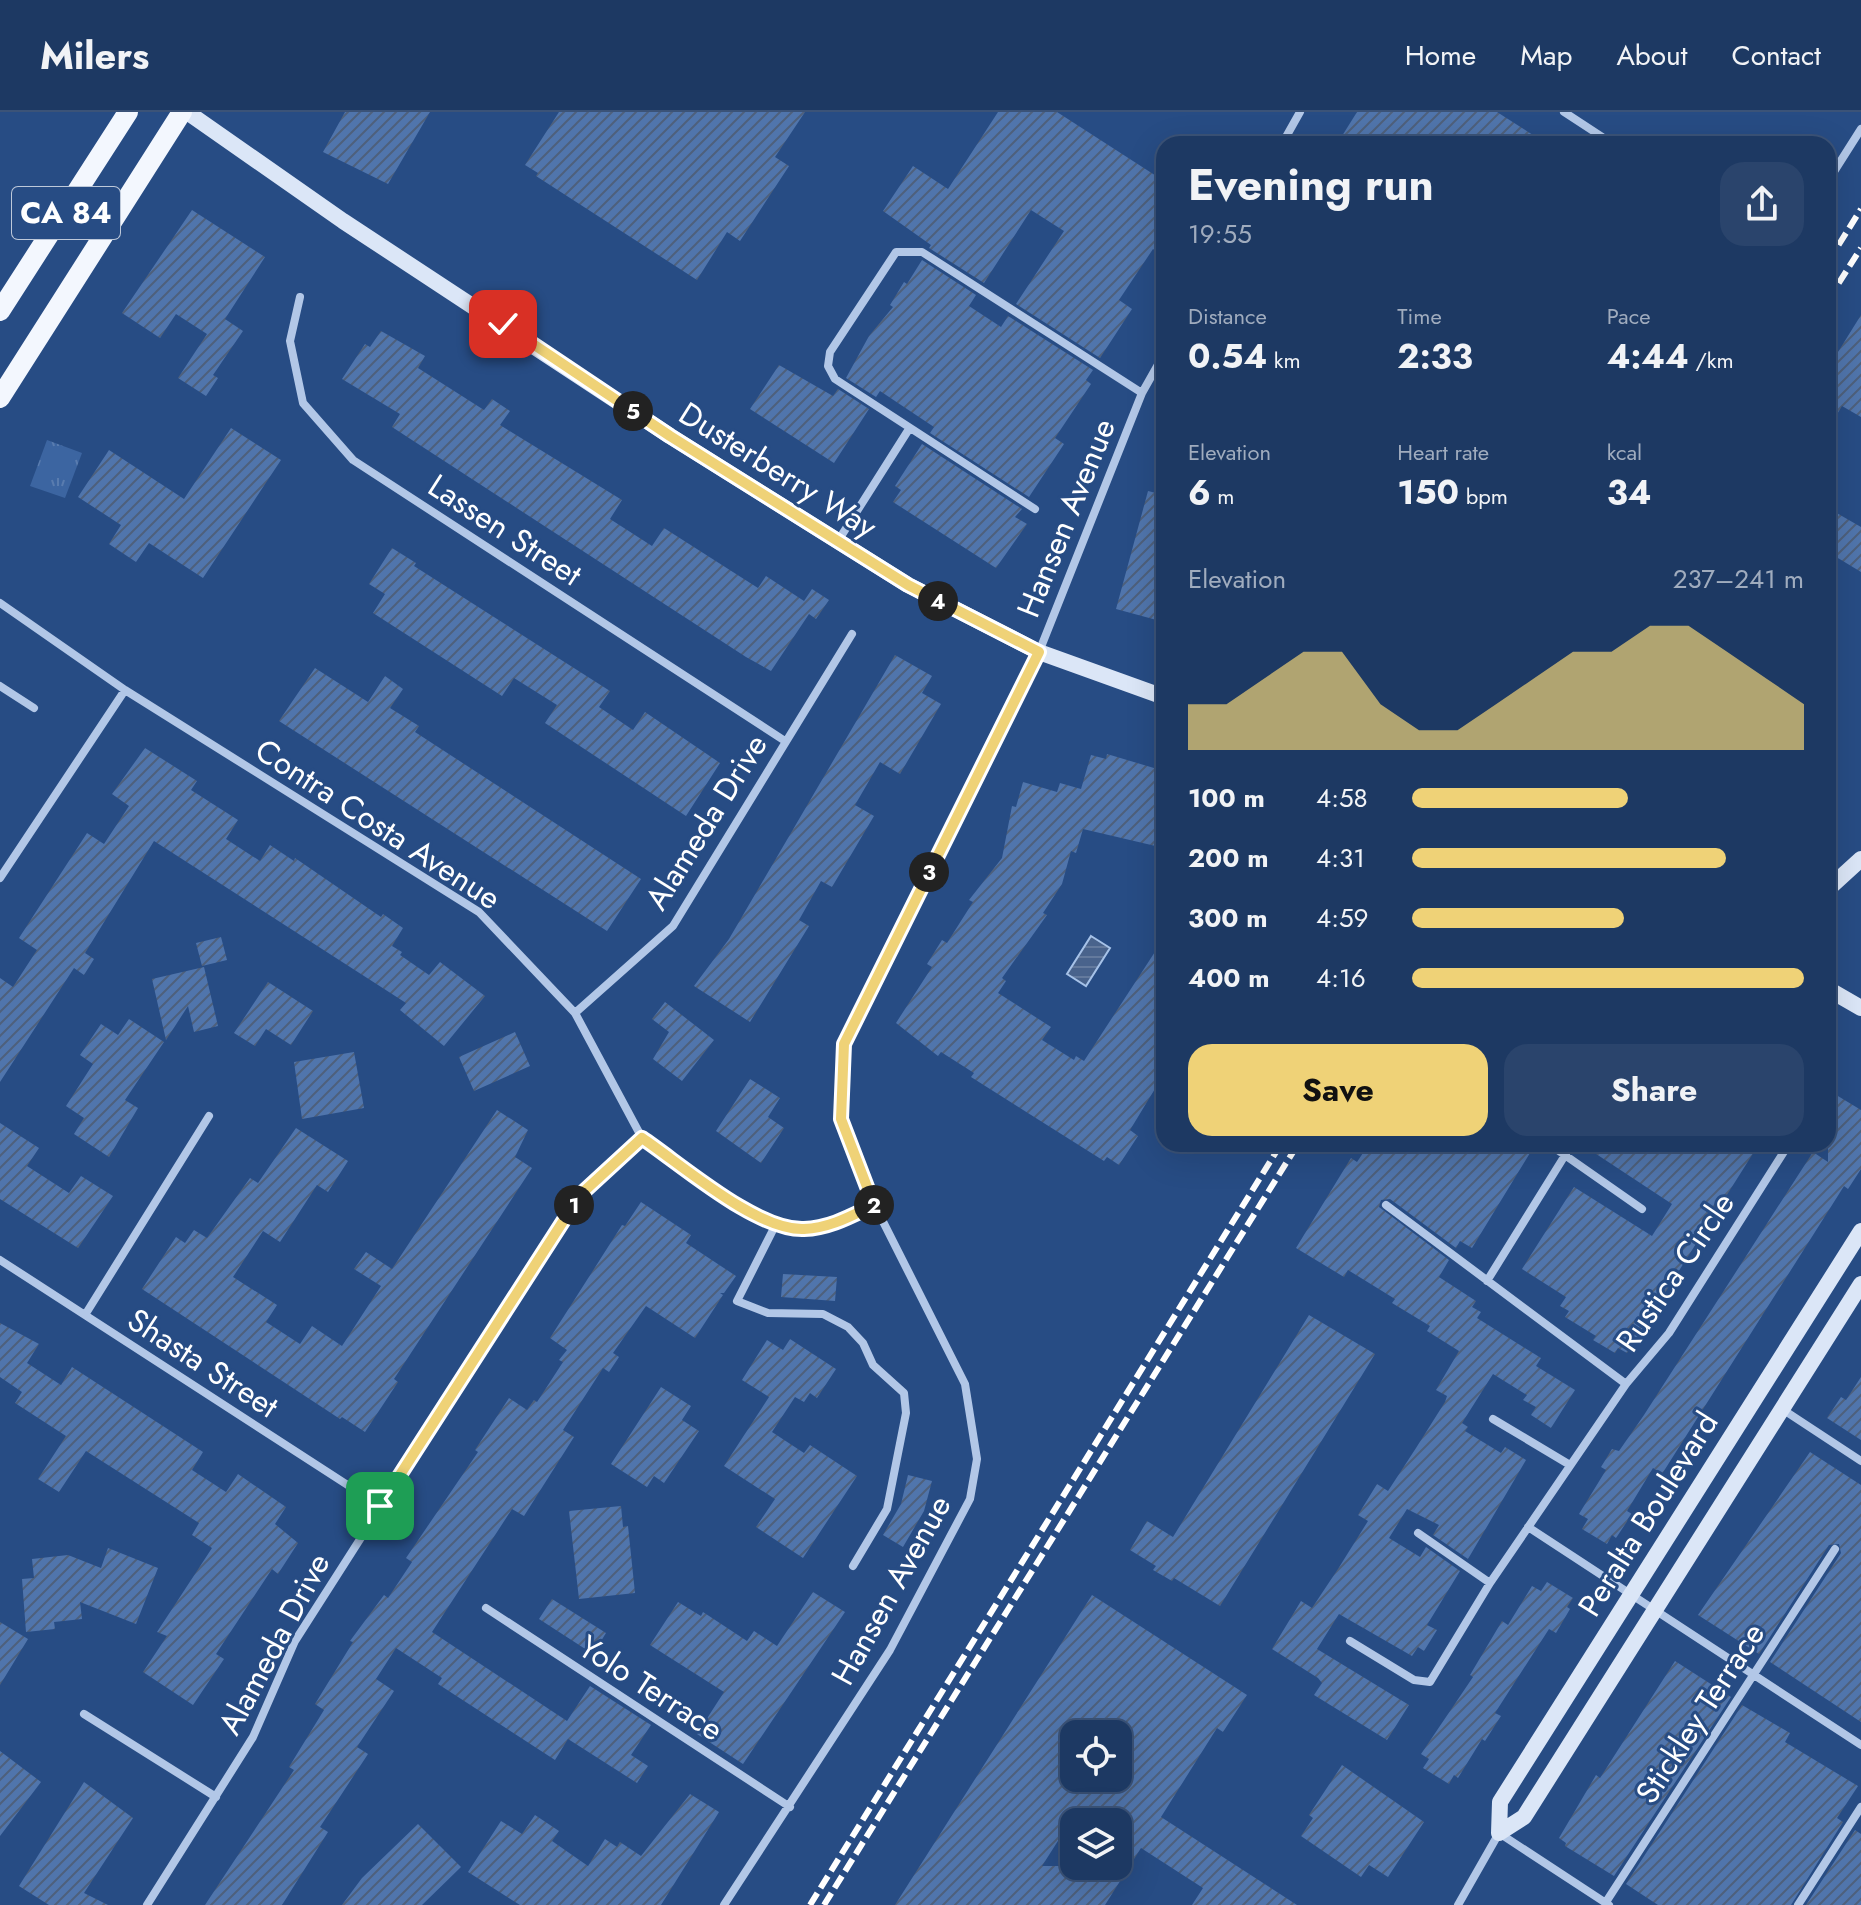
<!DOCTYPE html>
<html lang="en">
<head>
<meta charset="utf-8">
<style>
	:root { --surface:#1d3963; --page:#2a446c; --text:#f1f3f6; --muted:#a0acbe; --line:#3b5378; --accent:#efd277 }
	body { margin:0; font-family:Jost,sans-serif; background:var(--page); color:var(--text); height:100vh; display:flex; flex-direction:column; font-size:30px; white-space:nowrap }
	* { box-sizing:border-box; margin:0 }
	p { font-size:26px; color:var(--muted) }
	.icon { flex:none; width:44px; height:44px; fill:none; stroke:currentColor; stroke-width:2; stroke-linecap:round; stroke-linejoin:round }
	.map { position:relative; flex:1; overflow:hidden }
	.sheet { position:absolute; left:1156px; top:24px; width:680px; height:1016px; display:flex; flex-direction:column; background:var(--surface); border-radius:24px; box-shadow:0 8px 32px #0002,0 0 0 2px var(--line) }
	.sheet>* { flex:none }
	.tools { position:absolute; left:1060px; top:1608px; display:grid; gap:16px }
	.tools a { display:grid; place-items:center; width:72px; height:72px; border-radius:16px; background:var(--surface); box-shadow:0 8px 32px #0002,0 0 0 2px var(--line); font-size:40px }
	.pin { position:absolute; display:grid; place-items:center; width:68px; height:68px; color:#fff; margin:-34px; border-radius:16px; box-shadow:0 4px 12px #0006 }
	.km { position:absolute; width:40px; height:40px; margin:-20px; border-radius:50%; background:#222; color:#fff; font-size:22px; line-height:40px; text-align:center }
	.round { display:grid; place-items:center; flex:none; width:84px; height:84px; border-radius:24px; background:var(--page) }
	.headline { display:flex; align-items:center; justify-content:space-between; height:136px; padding:0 32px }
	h1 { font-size:44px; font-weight:700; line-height:60px }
	.stats { display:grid; grid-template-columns:repeat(3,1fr); gap:12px; height:136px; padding:8px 32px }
	.stats div { display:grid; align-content:center }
	.stats b { font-size:34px; font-weight:700 }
	.stats small { font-size:22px; font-weight:400 }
	.stats p { font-size:22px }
	.chart { height:224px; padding:16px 32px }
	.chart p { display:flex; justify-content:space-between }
	.chart svg { width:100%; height:144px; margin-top:8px; fill:var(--accent); opacity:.7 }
	.action { display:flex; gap:16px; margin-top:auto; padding:16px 32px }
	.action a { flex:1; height:92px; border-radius:24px; background:var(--accent); color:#111; font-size:32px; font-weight:700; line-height:92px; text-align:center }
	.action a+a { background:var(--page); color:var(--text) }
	ul { padding:0 32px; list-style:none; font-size:26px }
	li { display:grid; grid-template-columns:128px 96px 1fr; align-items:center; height:60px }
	li i { height:20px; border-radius:10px; background:var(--accent) }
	header { display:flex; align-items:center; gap:48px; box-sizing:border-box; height:112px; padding:0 40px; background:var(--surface); border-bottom:2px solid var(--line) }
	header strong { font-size:38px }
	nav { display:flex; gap:44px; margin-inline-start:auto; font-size:28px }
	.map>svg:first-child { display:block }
</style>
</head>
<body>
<header>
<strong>Milers</strong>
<nav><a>Home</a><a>Map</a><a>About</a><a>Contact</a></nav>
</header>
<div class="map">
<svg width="1861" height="1793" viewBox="0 0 1861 1793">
	<defs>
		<pattern id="park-tufts" width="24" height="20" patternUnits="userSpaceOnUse" patternTransform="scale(2)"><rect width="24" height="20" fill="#3c65a1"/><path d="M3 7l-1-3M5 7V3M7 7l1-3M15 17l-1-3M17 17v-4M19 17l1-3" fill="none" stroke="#597caf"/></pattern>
		<pattern id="water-rules" width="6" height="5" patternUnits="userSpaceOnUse" patternTransform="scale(2)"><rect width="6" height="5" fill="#49638c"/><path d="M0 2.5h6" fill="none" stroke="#647a9d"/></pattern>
		<pattern id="building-hatch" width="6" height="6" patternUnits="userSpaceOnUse" patternTransform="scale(2)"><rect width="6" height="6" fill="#5075ac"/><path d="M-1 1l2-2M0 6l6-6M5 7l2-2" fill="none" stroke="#4e607c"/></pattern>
	</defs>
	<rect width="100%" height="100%" fill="#274c84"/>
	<path fill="url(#park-tufts)" d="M47,328l35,13 -17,45 -35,-12z"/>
	<path fill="url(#water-rules)" stroke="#a6c2e8" stroke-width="2" d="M1091,824l19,12 -24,38 -19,-12z"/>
	<path fill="url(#building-hatch)" fill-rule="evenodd" d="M345,0h85l-42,72 -65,-32z
		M559,0h246l-30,45 14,9 -49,75 -13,-9 -30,48 -161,-104 2,-3 -13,-8z
		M998,0h59l107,69v75l-11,-7 -34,51 13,9 -32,49 -84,-54 48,-73 -33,-21 -47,73 -55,-35 2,-3 -48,-34 30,-45 35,23z
		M1357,0h140l50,32h-210z
		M192,98l73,47 -40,62 18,12 -30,44 5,3 -12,18 -28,-18 29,-44 -31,-20 -16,24 -38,-25z
		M922,148l54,35 -7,11 32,21 7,-11 85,54 -7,10 5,4 -36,54 9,6 -35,53 -99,-64 4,-6 -54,-36 -4,6 -30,-19 23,-42 24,-29 -3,-2 14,-23 3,2z
		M1861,203v102l-19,-11 -14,23v-61z
		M381,219l44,25 -7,12 66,42 8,-11 18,12 -10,14 122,75 -12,19 42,27 12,-18 94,60 8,-12 38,25 8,-12 17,11 -13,19 -7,-5 -38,57 -25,-14 -354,-230 8,-13 -58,-35 23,-35 5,3z
		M779,253l54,31 5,-7 31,20 -35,54 -84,-54z
		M231,316l50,32 -78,118 -54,-35 -13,19 -27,-18 12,-19 -43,-28 31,-47 75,49z
		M922,332l100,65 -7,8 12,7 -31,44 -103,-66 8,-12 -6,-4z
		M1148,379l16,4v127l-48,-13z
		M1828,396l33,19v45l-33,-20z
		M392,436l24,15 -2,3 196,125 -11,16 34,23 12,-18 75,51 -34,53 -141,-93 12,-18 -43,-27 -12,18 -129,-83 12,-19 -16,-10z
		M895,543l37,21 -10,17 19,11 -41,70 -20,-12 -25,43 19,11 -42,71 -11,-6 -22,39 10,6 -59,96 -56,-36 35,-47z
		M315,556l53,34 17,-26 18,13 -13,19 29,18 -4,6 226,147 -34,52 -328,-210z
		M145,636l52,33 -6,9 47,30 -12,19 34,22 10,-16 24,16 1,-3 86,59 2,-3 20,14 -11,18 10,6 -2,3 29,20 11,-13 45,34 -41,50 -44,-36 6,-7 -252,-162 -69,112 9,6 -10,16 -10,-7 -74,114v-104l13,9 24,-37 -18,-12 68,-105 17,11 25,-38 -17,-12z
		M1107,642l57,17v77l-81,-19 -7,24 -5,-2 -9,33 -19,29 4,2 -45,63 4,3 -8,12 53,34 -9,13 32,20 2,-4 8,5 80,-123v136l-34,56 8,6 -19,29 -12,-8 -3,4 -133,-84 3,-4 -33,-21 -3,4 -42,-33 36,-56 -5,-3 15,-24 5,3 26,-41 -4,-2 33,-42 10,-52 4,1 7,-25 34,10 3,-9 21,6 10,-34 15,4z
		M221,825l6,23 -25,6 -6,-23z
		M204,855l14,59 -24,6 -6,-26 -22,34 -14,-61z
		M268,870l45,29 -22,34 -25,-16 -11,17 -21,-13z
		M665,890l49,38 -32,41 -29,-22 16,-27 -17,-13z
		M129,907l35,23 -39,58 13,8 -29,49 -35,-23 10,-16 -18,-12 27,-42 -13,-9 21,-31 17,11z
		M515,920l15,34 -56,25 -15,-34z
		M354,940l10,56 -62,11 -8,-57z
		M750,967l30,19 -12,19 16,11 -23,35 -45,-32z
		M1828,978l33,20v59l-13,20 -4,-3 -5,8 -177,280 -9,-6 -26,43 5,3 -16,24 -4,-3 -5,9 -25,-15 6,-10 -9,-5 27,-44 -5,-3 11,-18 7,2 25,-36 169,-263 15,10z
		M497,998l31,20 -13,27 17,11 -138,211 4,3 -33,50 -23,-15 -2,2 -198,-130 34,-52 9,6 9,-13 13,8 43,-60 8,5 38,-55 52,33 -20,31 -11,-7 -37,57 -17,-11 -30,46 44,28 -11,17 34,22 12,-18 30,20 39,-60 -27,-17 12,-17 26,17z
		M0,1011l39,25 -12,18 42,27 12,-17 32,20 -35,52 -78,-49z
		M1369,1032h145l16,9 -58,95 -12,-7 -4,7 -66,-49 -9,1 -2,7 70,53 -10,17 37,24 -4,6 9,5 -4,6 64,40 -5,8 39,24 -24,38 -20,-13 5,-8 -13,-7 4,-5 -34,-21 -31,49 6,4 -3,4 36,22 4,-6 21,13 -58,99 -35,-24 6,-10 -32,-16 -18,29 31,19 6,-10 34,24 -33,54 10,5 -13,21 -6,-4 -6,9 -73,-42 -22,35 92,56 -22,35 -73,-45 8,-12 -4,-5 -46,-29 29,-48 11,7 26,-39 30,-48 -10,-6 19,-31 11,7 28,-43 29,-46 2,-6 -11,-6 23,-39 -32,-20 3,-5 -38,-23 3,-4 -47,-29 -4,7 -48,-29 55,-90 6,4z
		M1581,1032h178l-132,209 -9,-5 -3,5 -22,-13 3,-4 -31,-19 4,-6 -9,-5 6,-9 -44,-28 52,-82 78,49 20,-32z
		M641,1090l50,33 -5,8 50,33 -12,17h-4l3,2 -28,43 -49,-32 -33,47 6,4 -10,15 -6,-4 -40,62 11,7 -50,79 -12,-7 -80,123 135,89 23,-35 61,39 -20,30 17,11 -11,17 -69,-44 -13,21 -117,-76 4,-6 -46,-30 -20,31 18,12 -37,56 11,7 -48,73 8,5 -46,73h-77l89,-135 -5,-3 35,-57 -9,-6 38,-62 -3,-1 34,-46 4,3 24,-36 -6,-4 72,-106 -3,-2 15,-23 19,-29 18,12 7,-10 3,2 26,-40 -4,-2 8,-10 -17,-12 72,-113 3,1z
		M783,1162l54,3 -2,24 -54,-4z
		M1309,1203l66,39 -155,252 -46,-28 -2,3 -19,-11 3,-4 -26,-16 17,-29 26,16z
		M0,1211l39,21 -12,19 34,22 11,-18 131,85 -11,18 34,22 12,-18 48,33 -11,17 23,19 -20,31 -6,-5 -56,85 8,5 -31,46 -50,-33 24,-36 -10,-4 55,-84 -20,-13 7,-12 -113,-72 -27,41 -21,-13 28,-43 -51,-33 7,-11 -22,-15z
		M790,1227l46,30 -19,29 -7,-5 -6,9 -9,-5 -23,35 32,21 6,-8 47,31 -54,82 -47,-31 19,-28 -51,-33 45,-69 -27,-17 25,-40 16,10z
		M1861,1265v63l-34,-22 14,-21 5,3z
		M661,1275l30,19 -9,14 17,11 -35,52 -10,-7 -7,11 -36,-23z
		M1810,1340l51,33v237l-91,-60 71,-109 -2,-9 -10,1 -70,109 -61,-39z
		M908,1363l24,6 -8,30 -21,36 -20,-12 18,-31z
		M621,1394l2,21 5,-1 7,67 -56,6 -10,-88z
		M108,1436l50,20 -22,56 -56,-22 2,17 -28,3 1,7 -29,3 -4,-53 12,-1 -2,-19 36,-4 33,13z
		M1547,1470l26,16 -6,9 3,2 -14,24 -7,-4 -54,84 6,3 -16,25 -3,-2 -24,39 -4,-3 -5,9 -26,-16 6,-9 -8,-5 52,-77 -3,-2 32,-54 6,4 24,-39 9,5z
		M813,1480l32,20 -102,152 -46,-30 27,-42 -74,-47 28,-43 23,14 2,-4 44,29 7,-10 23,15z
		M1092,1483l155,100 -24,37 -6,-4 -56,89 136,88h-105l11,-17 -62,-40 -36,57h-210zM1074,1622h44v44h-44zM1070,1710h48v44h-76z
		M552,1487l54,34 -13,21 -54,-35z
		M0,1510l28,17 -28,46z
		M1675,1549l56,36 -117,179 -49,-30 1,-3 -7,-5 37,-63 4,3z
		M1742,1593l48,28 -5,9 73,44 -21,32 6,4 -52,83h-133l-32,-21z
		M0,1639l41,31 -41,54z
		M1342,1653l82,57 -36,55 -19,-12 -8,12 -60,-41 12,-18 -4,-3z
		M84,1670l49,36 -49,75 24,12h-59l-30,-19z
		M690,1682l29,18 -58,93h-141l-52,-33 33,-51 21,13 13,-19 24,16 -7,10 36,25 17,-27 12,8 3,-5 21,14z
		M418,1712l43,43 -39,38h-80l20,-27z
		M1855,1718l6,4v71h-55z"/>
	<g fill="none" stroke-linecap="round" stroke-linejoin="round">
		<path stroke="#b2c7e7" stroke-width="8" d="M1564,0l49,32
			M1282,32l18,-32
			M1828,69l33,-52
			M300,185l-10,44 13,62 50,57 432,281
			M1035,397l-200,-130 -7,-13 2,-14 66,-100h26l220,141
			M838,429l71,-112
			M0,491l125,87 354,222 96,101 67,125 87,59 46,29 28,3 31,-5 40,-19
			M0,574l34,22
			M0,766l125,-188
			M575,901l98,-87 179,-292
			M1549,1032l93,65
			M1386,1093l240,179
			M775,1114l-38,75 31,12 55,1 25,13 15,16 10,22 31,28 2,20 -19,96 -34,57
			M0,1148l380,246
			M1487,1169l85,-137
			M85,1203l124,-199
			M1782,1297l79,52
			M1493,1307l77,46
			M1528,1415l333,218
			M1418,1421l72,50
			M486,1496l304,199
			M1350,1529l64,39 16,2 60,-99 136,-199 43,-51 116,-183v-6
			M84,1602l132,83
			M1606,1790l229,-353
			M147,1793l106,-168 42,-96 285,-446 62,-57
			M724,1793l166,-255 80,-151 7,-40 -12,-75 -106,-210 -18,-55 3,-75 195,-392 103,-259 22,-39
			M1458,1793l41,-72 110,72
			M1798,1793l63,-98"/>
		<path stroke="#dbe6f7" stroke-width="16" d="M187,0l156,109 327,215 238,149 131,67 125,45
			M1828,777l33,-30
			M1828,877l33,19
			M1499,1721l1,-31 361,-571
			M1499,1721l25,-16 337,-533"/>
		<path stroke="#f3f7fe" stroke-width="20" d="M0,199l128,-199
			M0,286l182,-286"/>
		<path stroke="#fff" stroke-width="6" stroke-dasharray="14 6" stroke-linecap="butt" d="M1828,150l33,-53
			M1828,188l33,-52
			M810,1793l471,-761
			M824,1793l474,-761"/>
	</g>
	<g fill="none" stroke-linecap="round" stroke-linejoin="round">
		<defs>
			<path id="route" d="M380,1394l200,-311 62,-57c40,27 115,93 162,91 26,-1 47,-13 70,-24l-33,-86 3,-75 195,-392 -131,-67 -238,-149 -167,-112"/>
		</defs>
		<use href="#route" stroke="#fff" stroke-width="16"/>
		<use href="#route" stroke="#efd277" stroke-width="10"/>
	</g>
	<g text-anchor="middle" stroke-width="6" stroke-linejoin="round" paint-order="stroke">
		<rect fill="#274c84" stroke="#bec9da" stroke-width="2" x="12" y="75" width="108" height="52" rx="6"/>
		<g font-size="30" font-weight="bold" fill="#fff">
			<text x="66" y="111">CA 84</text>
		</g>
		<g font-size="32" fill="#fff" stroke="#274c84">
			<text transform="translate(778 358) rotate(32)" y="11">Dusterberry Way</text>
			<text transform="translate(1066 406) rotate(-68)" y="11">Hansen Avenue</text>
			<text transform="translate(505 418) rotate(33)" y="11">Lassen Street</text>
			<text transform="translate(706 710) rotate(-58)" y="11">Alameda Drive</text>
			<text transform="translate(378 712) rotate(33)" y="11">Contra Costa Avenue</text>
			<text transform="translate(1675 1160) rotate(-56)" y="11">Rustica Circle</text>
			<text transform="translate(203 1251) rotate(33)" y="11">Shasta Street</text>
			<text transform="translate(1648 1402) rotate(-58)" y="11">Peralta Boulevard</text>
			<text transform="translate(891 1478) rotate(-61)" y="11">Hansen Avenue</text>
			<text transform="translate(274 1532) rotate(-62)" y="11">Alameda Drive</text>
			<text transform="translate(651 1576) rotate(33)" y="11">Yolo Terrace</text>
			<text transform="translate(1700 1601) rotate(-57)" y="11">Stickley Terrace</text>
		</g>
	</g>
</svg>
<div class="tools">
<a><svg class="icon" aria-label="locate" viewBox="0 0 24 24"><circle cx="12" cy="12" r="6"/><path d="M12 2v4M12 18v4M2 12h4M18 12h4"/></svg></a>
<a><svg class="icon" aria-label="layers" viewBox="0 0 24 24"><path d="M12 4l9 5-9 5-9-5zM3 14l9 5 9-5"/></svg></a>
</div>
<div class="pin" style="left:380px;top:1394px;background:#1e9e55"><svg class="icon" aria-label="arrive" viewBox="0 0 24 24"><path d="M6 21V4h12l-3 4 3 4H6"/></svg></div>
<div class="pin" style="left:503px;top:212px;background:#d93025"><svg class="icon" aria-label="check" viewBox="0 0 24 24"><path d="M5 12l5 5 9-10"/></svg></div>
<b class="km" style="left:574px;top:1093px">1</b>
<b class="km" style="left:874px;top:1093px">2</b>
<b class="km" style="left:929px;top:760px">3</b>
<b class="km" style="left:938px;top:489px">4</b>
<b class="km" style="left:633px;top:299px">5</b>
<section class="sheet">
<div class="headline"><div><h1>Evening run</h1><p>19:55</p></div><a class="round"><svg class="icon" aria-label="share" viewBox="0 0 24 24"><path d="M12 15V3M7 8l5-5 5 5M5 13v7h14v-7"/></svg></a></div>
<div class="stats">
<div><p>Distance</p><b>0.54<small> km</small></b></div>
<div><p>Time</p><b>2:33</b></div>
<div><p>Pace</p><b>4:44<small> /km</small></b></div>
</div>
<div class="stats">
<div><p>Elevation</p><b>6<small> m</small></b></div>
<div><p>Heart rate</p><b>150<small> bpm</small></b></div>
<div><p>kcal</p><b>34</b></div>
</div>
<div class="chart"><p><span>Elevation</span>237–241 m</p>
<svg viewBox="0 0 160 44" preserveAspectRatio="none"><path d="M0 44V30L10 30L20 22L30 14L40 14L50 30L60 38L70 38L80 30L90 22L100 14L110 14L120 6L130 6L140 14L150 22L160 30V44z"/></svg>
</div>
<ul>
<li><b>100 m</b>4:58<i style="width:55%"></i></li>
<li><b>200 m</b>4:31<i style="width:80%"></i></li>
<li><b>300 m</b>4:59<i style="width:54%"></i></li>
<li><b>400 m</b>4:16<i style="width:100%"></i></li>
</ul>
<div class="action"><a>Save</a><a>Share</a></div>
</section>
</div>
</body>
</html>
